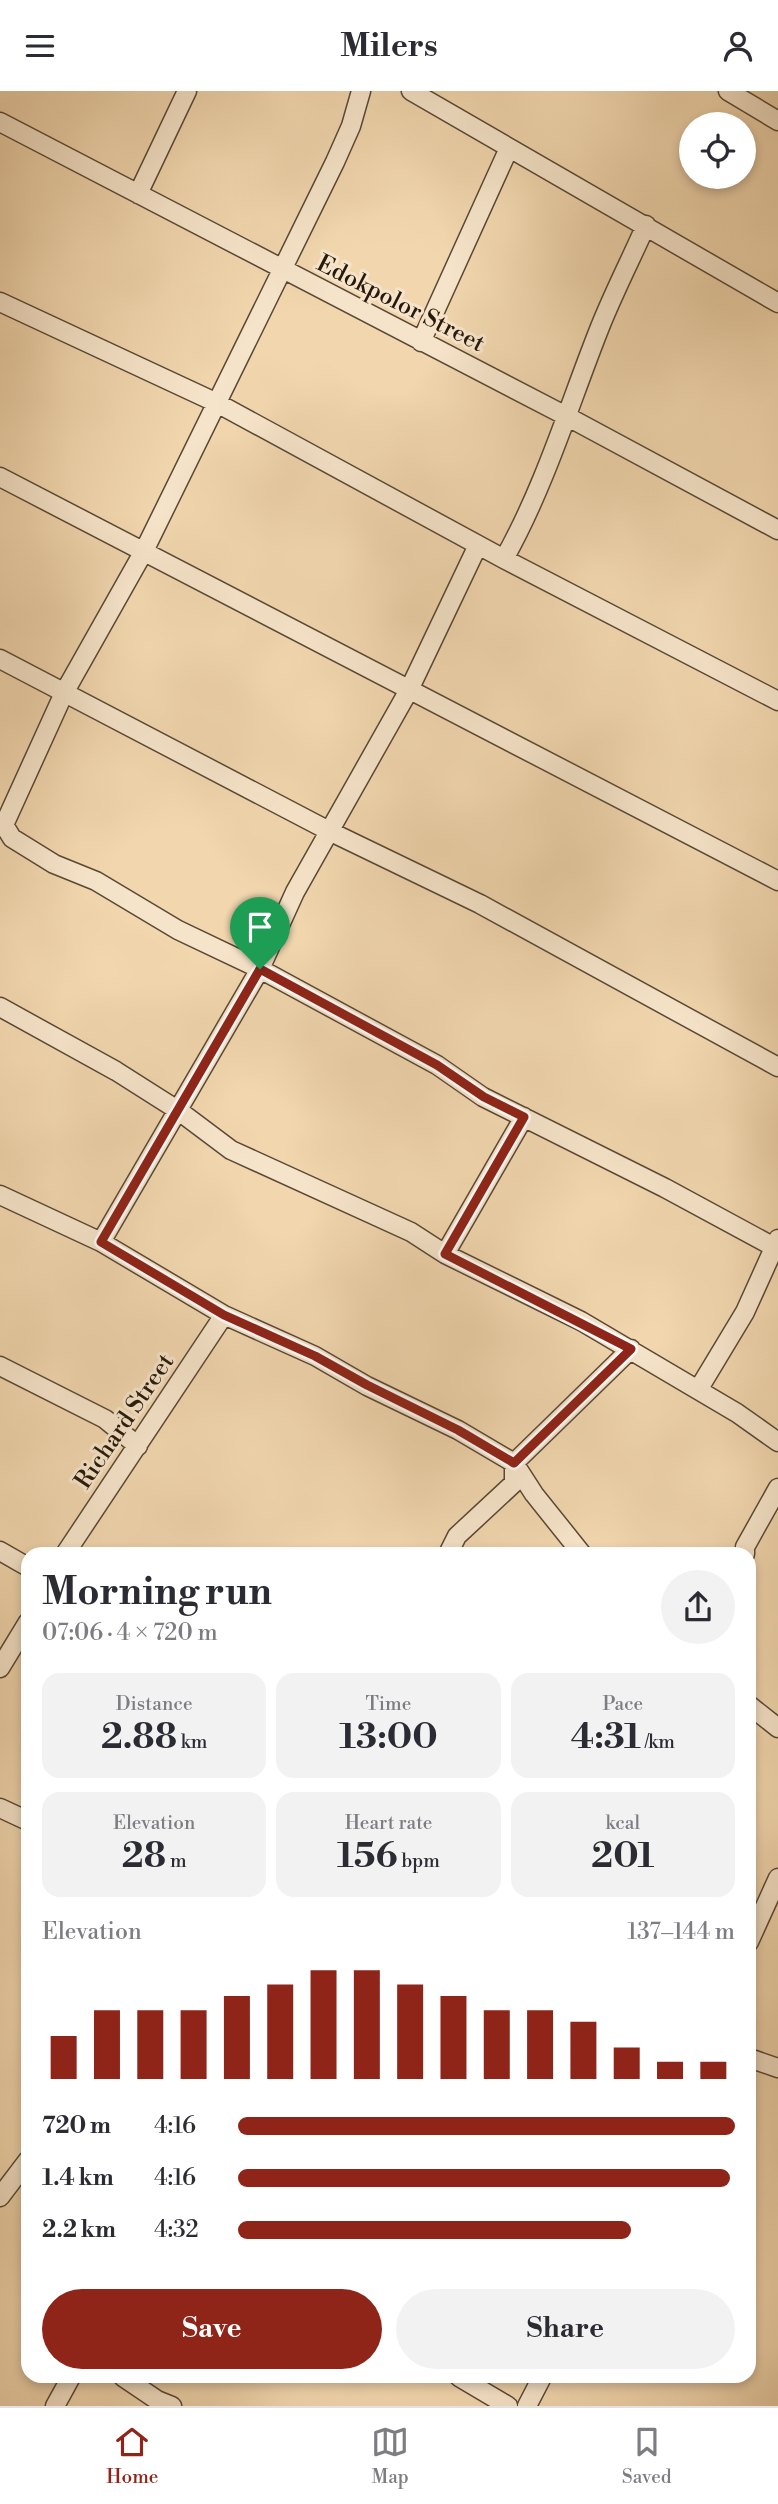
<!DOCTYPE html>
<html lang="en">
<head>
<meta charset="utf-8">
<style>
	:root { --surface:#fff; --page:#f2f2f3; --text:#2b2b33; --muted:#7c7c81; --line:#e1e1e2; --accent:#8f2418 }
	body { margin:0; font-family:"Libre Bodoni",serif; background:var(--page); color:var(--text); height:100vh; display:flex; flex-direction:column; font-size:26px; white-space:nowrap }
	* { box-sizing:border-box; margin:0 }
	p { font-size:23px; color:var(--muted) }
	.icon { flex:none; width:38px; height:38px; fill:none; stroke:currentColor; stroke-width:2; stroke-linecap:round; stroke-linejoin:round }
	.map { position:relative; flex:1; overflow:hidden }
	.side { position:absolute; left:21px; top:1456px; width:735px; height:836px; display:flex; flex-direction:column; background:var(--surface); border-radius:21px; box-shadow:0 4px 10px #0003 }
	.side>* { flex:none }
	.controls { position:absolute; left:679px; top:21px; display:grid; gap:14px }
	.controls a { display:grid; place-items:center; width:77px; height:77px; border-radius:50%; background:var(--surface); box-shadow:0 4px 10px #0003; font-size:35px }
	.pin { position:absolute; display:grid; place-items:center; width:60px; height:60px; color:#fff; margin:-72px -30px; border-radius:50% 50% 50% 0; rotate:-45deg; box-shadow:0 0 7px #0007 }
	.pin .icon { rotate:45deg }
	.round { display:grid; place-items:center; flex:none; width:74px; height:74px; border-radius:37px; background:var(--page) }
	.headline { display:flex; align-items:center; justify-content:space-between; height:119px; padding:0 21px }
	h1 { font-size:38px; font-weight:700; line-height:52px }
	.stats { display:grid; grid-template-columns:repeat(3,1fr); gap:10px; height:119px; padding:7px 21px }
	.stats div { display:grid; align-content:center; border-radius:18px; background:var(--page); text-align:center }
	.stats b { font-size:35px; font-weight:700 }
	.stats small { font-size:19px; font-weight:400 }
	.stats p { font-size:19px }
	.chart { height:196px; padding:14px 21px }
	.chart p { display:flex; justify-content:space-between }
	.chart svg { width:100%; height:126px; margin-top:7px; stroke:var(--accent); stroke-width:6 }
	.primary-button { display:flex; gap:14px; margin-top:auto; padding:14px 21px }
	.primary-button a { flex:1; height:80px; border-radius:42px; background:var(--accent); color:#fff; font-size:28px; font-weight:700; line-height:80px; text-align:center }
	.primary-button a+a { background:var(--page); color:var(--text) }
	ul { padding:0 21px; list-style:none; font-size:23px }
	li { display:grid; grid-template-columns:112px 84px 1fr; align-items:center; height:52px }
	li i { height:18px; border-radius:9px; background:var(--accent) }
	header { display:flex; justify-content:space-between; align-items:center; height:91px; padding:0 21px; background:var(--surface); font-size:32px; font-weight:700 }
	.tabs { display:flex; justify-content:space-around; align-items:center; height:98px; border-top:2px solid var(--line); background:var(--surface); font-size:19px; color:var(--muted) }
	.tabs a { display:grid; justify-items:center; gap:4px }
	.tabs .active { color:var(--accent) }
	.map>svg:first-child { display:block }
</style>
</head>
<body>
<header><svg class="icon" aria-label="menu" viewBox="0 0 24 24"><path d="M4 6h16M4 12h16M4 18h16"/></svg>Milers<svg class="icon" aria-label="person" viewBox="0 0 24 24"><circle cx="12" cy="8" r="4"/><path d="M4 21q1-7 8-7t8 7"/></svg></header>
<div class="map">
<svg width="778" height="2315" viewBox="0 0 778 2315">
	<rect width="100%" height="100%" fill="#f1d6ae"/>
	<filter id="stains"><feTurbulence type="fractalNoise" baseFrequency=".00286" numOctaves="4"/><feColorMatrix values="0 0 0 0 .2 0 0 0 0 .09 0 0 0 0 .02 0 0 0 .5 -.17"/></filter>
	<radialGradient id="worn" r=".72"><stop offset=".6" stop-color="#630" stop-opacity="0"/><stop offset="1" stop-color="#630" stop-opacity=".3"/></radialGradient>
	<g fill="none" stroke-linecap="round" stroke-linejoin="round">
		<defs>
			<path id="minor" d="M411,0l367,212
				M728,0l50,30
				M0,31l568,295 210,113
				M138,103l49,-103
				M0,211l217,101 287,156 274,142
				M421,251l88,-194
				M0,386l778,404
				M478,454l-69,145 -114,202 -35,77 177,96 46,32 182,91 109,59
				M504,468c41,-73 65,-154 96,-232 14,-35 31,-68 46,-102
				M0,568l331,173 149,72 298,163
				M0,734h4l8,13 42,26 42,17 82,49 82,39 -159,273 -101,-47
				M4,734l60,-132 80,-142 191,-389 16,-36 10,-35
				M0,916l116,64 63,40 52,39 180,82 34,22 136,67 156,92 41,29
				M101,1151l123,73 91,41 52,30 91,44 56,33 20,31 48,60
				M445,1163l79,-137
				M0,1275l105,53 33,27
				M698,1299l47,-78 33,-73
				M0,1460l28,16
				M65,1463l159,-239
				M448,1463l9,-18 57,-53v-20l117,-114
				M745,1463v-7l33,-59
				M0,1577l28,-46
				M749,1614l29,23
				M0,1717l28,13
				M749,1851l29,-64
				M749,1967l29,10
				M0,2106l28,-37
				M123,2286l34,23 15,6
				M459,2286l49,29
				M55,2315l16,-29
				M527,2315l15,-29"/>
		</defs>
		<use href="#minor" stroke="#594835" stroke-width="21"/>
		<use href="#minor" stroke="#f6e4ca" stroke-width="18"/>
	</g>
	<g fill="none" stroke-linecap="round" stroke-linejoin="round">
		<defs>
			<path id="route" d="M260,878l177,96 47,32 40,20 -79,137 186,95 -117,114 -56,-33 -91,-45 -52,-29 -91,-41 -123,-73z"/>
		</defs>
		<use href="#route" stroke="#fff" stroke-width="14"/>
		<use href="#route" stroke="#8f2418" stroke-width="9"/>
	</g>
	<g text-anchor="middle" stroke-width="6" stroke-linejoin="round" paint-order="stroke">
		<g font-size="24" fill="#26190d" stroke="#f6e4ca">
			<text transform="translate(401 212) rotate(27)" y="8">Edokpolor Street</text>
			<text transform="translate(124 1330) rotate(-56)" y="8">Richard Street</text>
		</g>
	</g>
	<rect width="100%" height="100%" filter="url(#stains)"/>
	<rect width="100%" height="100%" fill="url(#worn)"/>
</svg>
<div class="controls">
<a><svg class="icon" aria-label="locate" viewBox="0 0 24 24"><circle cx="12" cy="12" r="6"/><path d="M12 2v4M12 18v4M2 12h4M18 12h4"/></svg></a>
</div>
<div class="pin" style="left:260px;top:878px;background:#1e9e55"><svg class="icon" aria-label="arrive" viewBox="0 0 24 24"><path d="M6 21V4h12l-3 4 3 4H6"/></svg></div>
<section class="side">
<div class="headline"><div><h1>Morning run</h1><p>07:06 · 4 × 720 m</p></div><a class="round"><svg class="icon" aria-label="share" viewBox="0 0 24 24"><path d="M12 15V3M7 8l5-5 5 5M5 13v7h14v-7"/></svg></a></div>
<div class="stats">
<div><p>Distance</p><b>2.88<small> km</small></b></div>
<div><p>Time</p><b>13:00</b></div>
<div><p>Pace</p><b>4:31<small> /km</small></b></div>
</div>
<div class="stats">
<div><p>Elevation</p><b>28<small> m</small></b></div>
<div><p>Heart rate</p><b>156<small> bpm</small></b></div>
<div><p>kcal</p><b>201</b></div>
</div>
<div class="chart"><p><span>Elevation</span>137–144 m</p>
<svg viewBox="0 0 160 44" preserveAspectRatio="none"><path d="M5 44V29M15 44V20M25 44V20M35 44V20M45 44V15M55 44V11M65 44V6M75 44V6M85 44V11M95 44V15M105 44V20M115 44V20M125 44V24M135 44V33M145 44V38M155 44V38"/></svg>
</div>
<ul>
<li><b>720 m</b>4:16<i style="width:100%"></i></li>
<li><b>1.4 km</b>4:16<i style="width:99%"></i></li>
<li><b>2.2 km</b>4:32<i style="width:79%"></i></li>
</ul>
<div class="primary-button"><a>Save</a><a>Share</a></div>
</section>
</div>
<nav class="tabs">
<a class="active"><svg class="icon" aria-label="home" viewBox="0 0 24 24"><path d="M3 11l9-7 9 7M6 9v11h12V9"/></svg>Home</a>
<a><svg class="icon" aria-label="map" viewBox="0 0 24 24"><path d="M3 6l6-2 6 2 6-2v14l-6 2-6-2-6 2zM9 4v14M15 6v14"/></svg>Map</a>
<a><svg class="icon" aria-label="saved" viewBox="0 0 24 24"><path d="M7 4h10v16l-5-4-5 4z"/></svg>Saved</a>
</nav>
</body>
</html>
